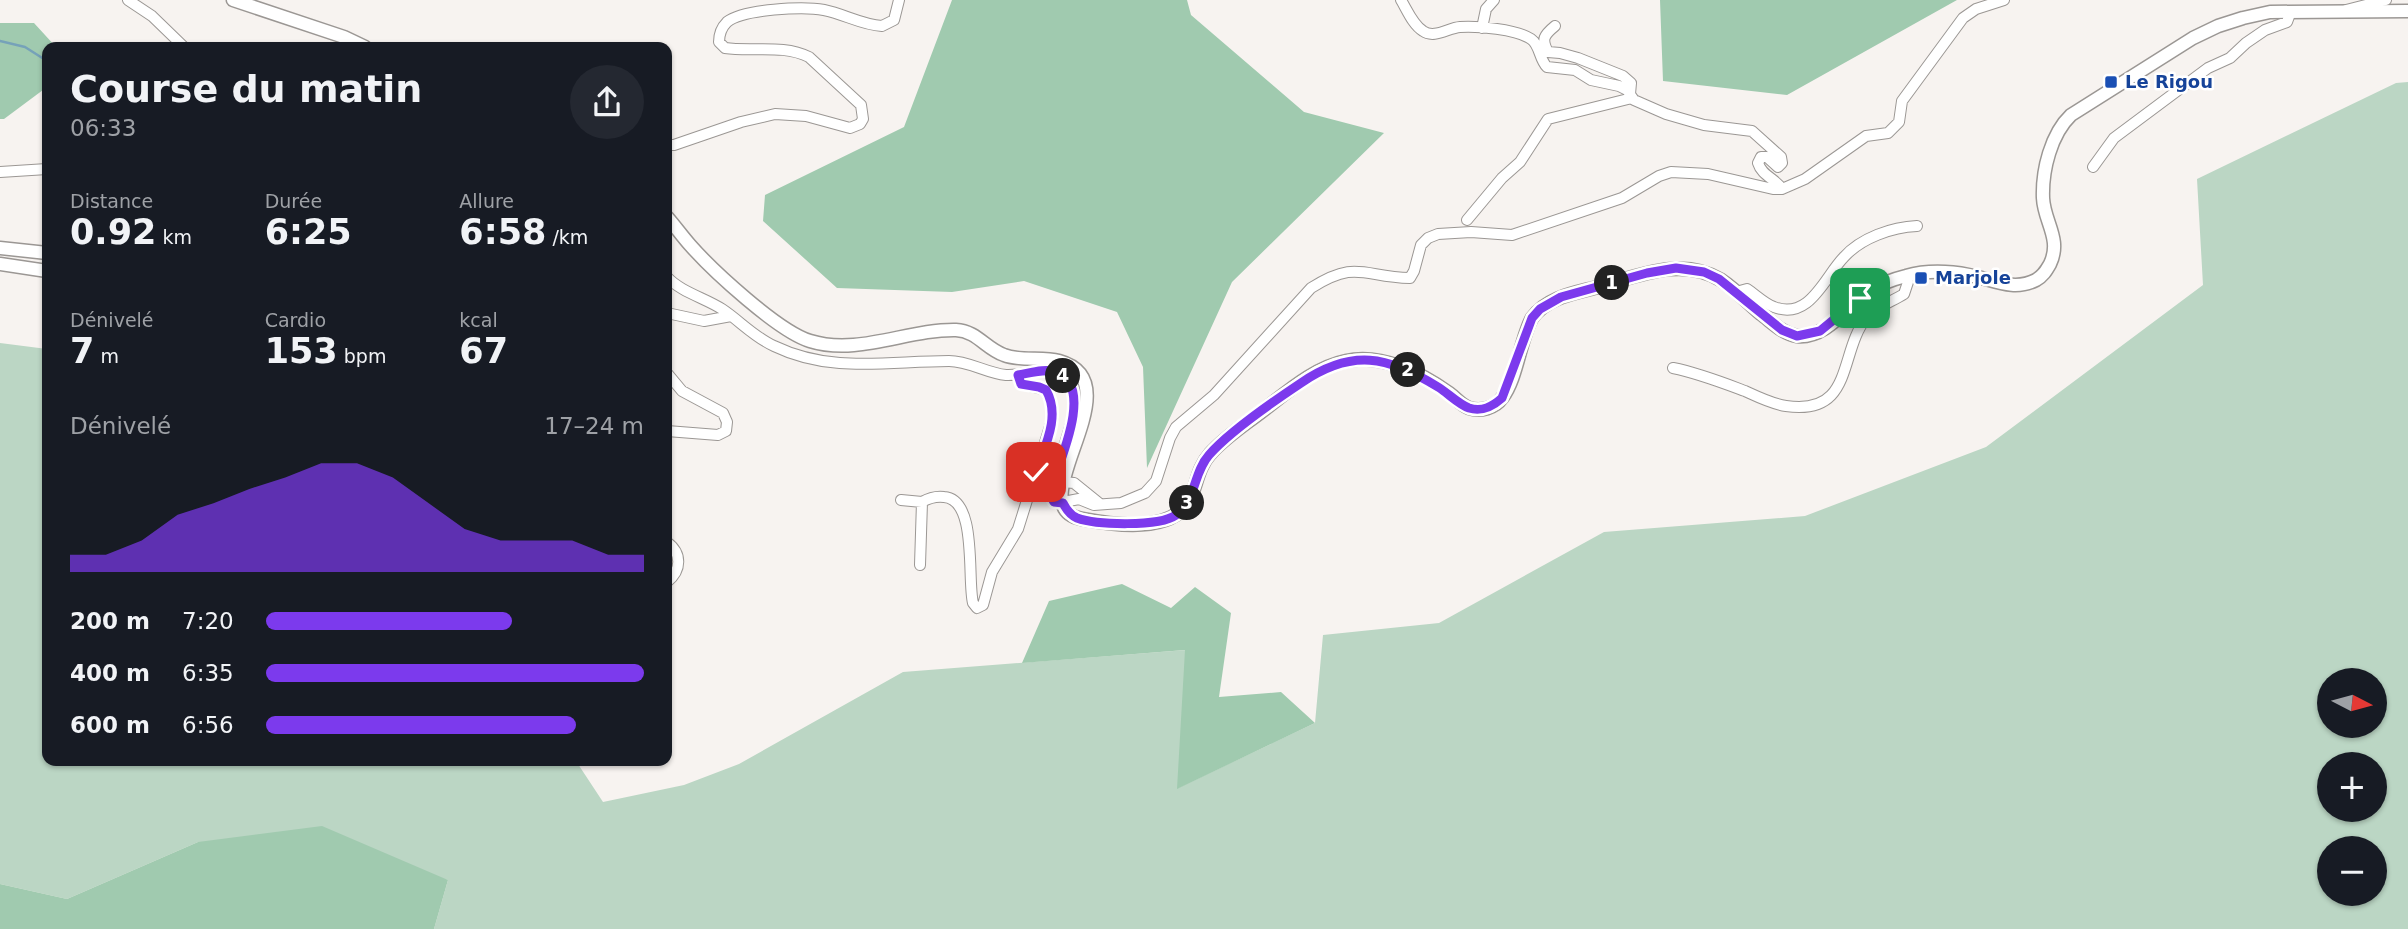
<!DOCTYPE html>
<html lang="fr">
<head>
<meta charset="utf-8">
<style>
	:root { --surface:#171b24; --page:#242831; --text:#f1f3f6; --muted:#9ea1a6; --accent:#7c3aed }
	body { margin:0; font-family:"DejaVu Sans",sans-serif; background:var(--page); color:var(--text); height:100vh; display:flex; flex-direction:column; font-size:26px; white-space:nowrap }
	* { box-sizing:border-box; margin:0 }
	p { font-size:23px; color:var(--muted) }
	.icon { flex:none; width:38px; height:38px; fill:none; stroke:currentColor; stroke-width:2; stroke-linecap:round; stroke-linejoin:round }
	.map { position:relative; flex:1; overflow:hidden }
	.sheet { position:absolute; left:42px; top:42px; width:630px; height:724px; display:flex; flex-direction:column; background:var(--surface); border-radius:14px; box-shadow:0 2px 5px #0004 }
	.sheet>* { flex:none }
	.needle { width:46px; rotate:96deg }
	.tools { position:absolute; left:2317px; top:668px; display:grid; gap:14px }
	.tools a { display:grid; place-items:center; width:70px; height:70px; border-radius:50%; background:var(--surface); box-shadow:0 2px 5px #0004; font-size:35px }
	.pin { position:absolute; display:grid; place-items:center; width:60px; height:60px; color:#fff; margin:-30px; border-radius:14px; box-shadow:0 4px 10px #0006 }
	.km { position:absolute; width:35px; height:35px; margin:-18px; border-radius:50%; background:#222; color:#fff; font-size:19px; line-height:35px; text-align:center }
	.round { display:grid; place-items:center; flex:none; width:74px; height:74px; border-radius:37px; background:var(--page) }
	.head { display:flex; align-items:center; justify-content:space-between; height:119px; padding:0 28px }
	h1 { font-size:38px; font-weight:700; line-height:52px }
	.figures { display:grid; grid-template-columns:repeat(3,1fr); gap:10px; height:119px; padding:7px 28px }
	.figures div { display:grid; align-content:center }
	.figures b { font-size:35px; font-weight:700 }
	.figures small { font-size:19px; font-weight:400 }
	.figures p { font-size:19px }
	.chart { height:196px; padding:14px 28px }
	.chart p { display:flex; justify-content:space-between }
	.chart svg { width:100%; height:126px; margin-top:7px; fill:var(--accent); opacity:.7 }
	ul { padding:0 28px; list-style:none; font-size:23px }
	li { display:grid; grid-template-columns:112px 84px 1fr; align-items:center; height:52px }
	li i { height:18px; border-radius:9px; background:var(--accent) }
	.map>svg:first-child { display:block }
</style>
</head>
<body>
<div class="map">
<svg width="2408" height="929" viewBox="0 0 2408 929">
	<rect width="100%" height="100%" fill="#f7f3f0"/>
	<path fill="#bbd6c4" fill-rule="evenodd" d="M2408,82v847h-1974l14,-49 -250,-38 -131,57 -67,-15v-541l47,6v412h529l27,41 81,-17 55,-21 164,-92 283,-22 -8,138 137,-65 8,-88 116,-12 165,-91 201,-16 181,-69 217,-162 -6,-106 199,-96zM2329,681h46v45h-46zM2329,765h46v45h-46zM2329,849h46v45h-46z"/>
	<path fill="#a0caaf" d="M952,0h235l4,15 113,97 80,21 -152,149 -85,186 -4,-101 -26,-55 -93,-31 -72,11 -115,-4 -74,-67 2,-26 139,-68z
		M1660,0h297l-170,95 -124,-14z
		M0,23h34l22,24h-9v40l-43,32h-4z
		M1122,584l49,24 24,-21 36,26 -12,84 62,-5 34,31 -138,66 8,-139 -163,13 27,-62z
		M322,826l126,54 -14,49h-434v-45l67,15 131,-57z"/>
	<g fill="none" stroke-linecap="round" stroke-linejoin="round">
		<path stroke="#76a2b9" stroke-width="2.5" d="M0,41l25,6 22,14"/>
		<defs>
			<path id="minor" d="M128,0l24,16 32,31
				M1401,0c6,10 12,25 22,31 11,8 25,-3 37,-4 18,-1 56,2 71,12 9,6 8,20 16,28l28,3 16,10 28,6 8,4 7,10 32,14 38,11 48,6 29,26 1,6 -4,4 -11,-10h-6l-3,6c4,13 17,15 24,26
				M2346,10l40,-10
				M1555,26c-11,9 -14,13 -7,26l12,1 18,5 45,18 8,7 -1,11
				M1482,28l4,-19 8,-9
				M667,145h7l67,-23 34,-8 31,2 44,12 10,-4 3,-5 -2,-14 -52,-48c-26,-13 -56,-5 -84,-9l-6,-6c0,-8 2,-14 8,-20 16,-13 77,-16 97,-12 20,4 38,15 58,16l12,-6 5,-20
				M2093,167l21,-29 59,-44 35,-26 22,-10 16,-15 19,-13 22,-8 4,-11
				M0,172l47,-3
				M1467,220l35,-42 18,-16 28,-43 84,-21
				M667,277c14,15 38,21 55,32 18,12 32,28 52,37 58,28 115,15 175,15 20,0 37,12 57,14 17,1 36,-8 53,-2 18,8 17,25 15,41l-24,79 4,9 4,1 21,-4 15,6 13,-1 14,-1 24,-10 11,-12 14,-43 6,-11 38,-32 97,-107c46,-29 52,-11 99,-10l4,-7 7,-26 7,-7 10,-4 33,-2 41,3 110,-37 37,-22 12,-4 37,2 65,15h9l23,-10 61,-43 22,-3 11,-11 3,-21 61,-83 13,-9 28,-9
				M1736,292l11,-3c9,6 18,15 27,18 36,14 51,-31 70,-50 17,-19 48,-30 73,-31
				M667,313l37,8 27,-5
				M1673,368c25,5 48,14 72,23 13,6 27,13 41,15 69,10 52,-54 81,-89 9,-10 26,-16 37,-23l4,-12 -2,-6
				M667,373l15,18 41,22 4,9 -1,9 -8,4 -51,-4
				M1062,482l12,1 26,21
				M901,500l21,2
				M667,542c15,11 15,28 0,40
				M920,565l2,-63c7,-4 14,-6 22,-5 34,2 23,83 29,106l4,5 6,-3 9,-33 26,-43 35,-112 -2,-14 -5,-13 -25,-6 -3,-9"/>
			<path id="tertiary" d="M233,0l111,37 21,10
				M667,217c8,9 15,19 23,28 23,26 88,86 120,96 48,15 98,-12 146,-11 21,1 30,19 48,25 18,7 38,1 55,6 79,22 -43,146 23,158 32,6 91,15 108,-20 7,-15 8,-32 20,-45 13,-15 31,-27 47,-39 27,-20 55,-47 89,-54 35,-8 75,12 103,32 7,5 12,12 20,15 11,4 26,0 33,-10 15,-19 18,-58 30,-80 15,-21 43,-25 66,-31 40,-11 84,-31 123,-7 15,10 27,23 40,34 11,8 22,20 36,22 30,3 52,-32 75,-46 10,-7 22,-11 34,-14 21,-6 42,-5 63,-1 23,4 44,17 67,5 7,-4 10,-9 14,-16 12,-25 -6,-42 -7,-66 -1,-28 8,-64 28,-83l122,-77 25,-12 25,-8 27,-6 138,-1
				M0,248l47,5
				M0,264l47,7"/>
		</defs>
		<use href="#minor" stroke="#9b9794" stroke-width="12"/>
		<use href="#tertiary" stroke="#9b9794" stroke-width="15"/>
		<use href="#minor" stroke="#fff" stroke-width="10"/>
		<use href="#tertiary" stroke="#fff" stroke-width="12"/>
	</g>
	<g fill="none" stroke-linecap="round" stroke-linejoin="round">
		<defs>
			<path id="route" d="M1036,472c9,-26 25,-56 10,-82l-7,-3 -18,-3 -3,-9c12,-2 27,-7 38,-3 40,14 2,93 -7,121l5,9 9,1c3,6 7,12 14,15 19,7 82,9 99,-3 20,-14 17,-42 33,-60 20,-23 65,-54 92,-72 51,-35 87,-27 137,4 10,6 20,17 31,21 13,4 23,-1 33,-10l30,-80 8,-9 21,-12 86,-24 29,-5 28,4 15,7 63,51 15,6 23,-5 40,-33"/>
		</defs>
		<use href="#route" stroke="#fff" stroke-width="14"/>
		<use href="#route" stroke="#7c3aed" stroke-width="9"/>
	</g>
	<g fill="#1a4fb4" stroke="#fff" stroke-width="2.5">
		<rect x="2104" y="75" width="14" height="14" rx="3.5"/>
		<rect x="1914" y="271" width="14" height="14" rx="3.5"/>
	</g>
	<g text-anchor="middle" stroke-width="5" stroke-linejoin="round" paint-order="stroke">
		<g font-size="18" font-weight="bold" fill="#164399" stroke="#fff" text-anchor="start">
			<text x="2125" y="88">Le Rigou</text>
			<text x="1935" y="284">Marjole</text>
		</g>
	</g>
</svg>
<div class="tools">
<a><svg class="needle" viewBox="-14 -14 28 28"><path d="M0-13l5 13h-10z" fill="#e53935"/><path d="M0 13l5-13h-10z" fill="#9ea1a6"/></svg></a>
<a>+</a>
<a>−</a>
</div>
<div class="pin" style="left:1860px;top:298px;background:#1e9e55"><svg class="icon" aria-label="arrive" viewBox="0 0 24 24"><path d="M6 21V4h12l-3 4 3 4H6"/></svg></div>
<div class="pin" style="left:1036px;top:472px;background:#d93025"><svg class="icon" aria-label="check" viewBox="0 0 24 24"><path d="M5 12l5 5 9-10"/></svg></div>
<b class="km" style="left:1612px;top:283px">1</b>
<b class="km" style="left:1408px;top:370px">2</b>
<b class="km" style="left:1187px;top:503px">3</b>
<b class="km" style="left:1063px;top:376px">4</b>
<section class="sheet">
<div class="head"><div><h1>Course du matin</h1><p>06:33</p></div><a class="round"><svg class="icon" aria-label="share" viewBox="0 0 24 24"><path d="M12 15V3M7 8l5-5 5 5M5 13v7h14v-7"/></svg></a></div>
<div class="figures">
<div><p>Distance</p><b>0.92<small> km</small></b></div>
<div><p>Durée</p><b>6:25</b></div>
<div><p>Allure</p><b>6:58<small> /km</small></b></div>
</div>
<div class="figures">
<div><p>Dénivelé</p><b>7<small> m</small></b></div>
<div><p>Cardio</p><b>153<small> bpm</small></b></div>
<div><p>kcal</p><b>67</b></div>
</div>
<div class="chart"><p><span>Dénivelé</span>17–24 m</p>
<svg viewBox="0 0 160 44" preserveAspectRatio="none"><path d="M0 44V38L10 38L20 33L30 24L40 20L50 15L60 11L70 6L80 6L90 11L100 20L110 29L120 33L130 33L140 33L150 38L160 38V44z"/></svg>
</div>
<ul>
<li><b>200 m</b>7:20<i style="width:65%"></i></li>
<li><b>400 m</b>6:35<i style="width:100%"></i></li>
<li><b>600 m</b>6:56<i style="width:82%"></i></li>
</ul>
</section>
</div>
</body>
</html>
